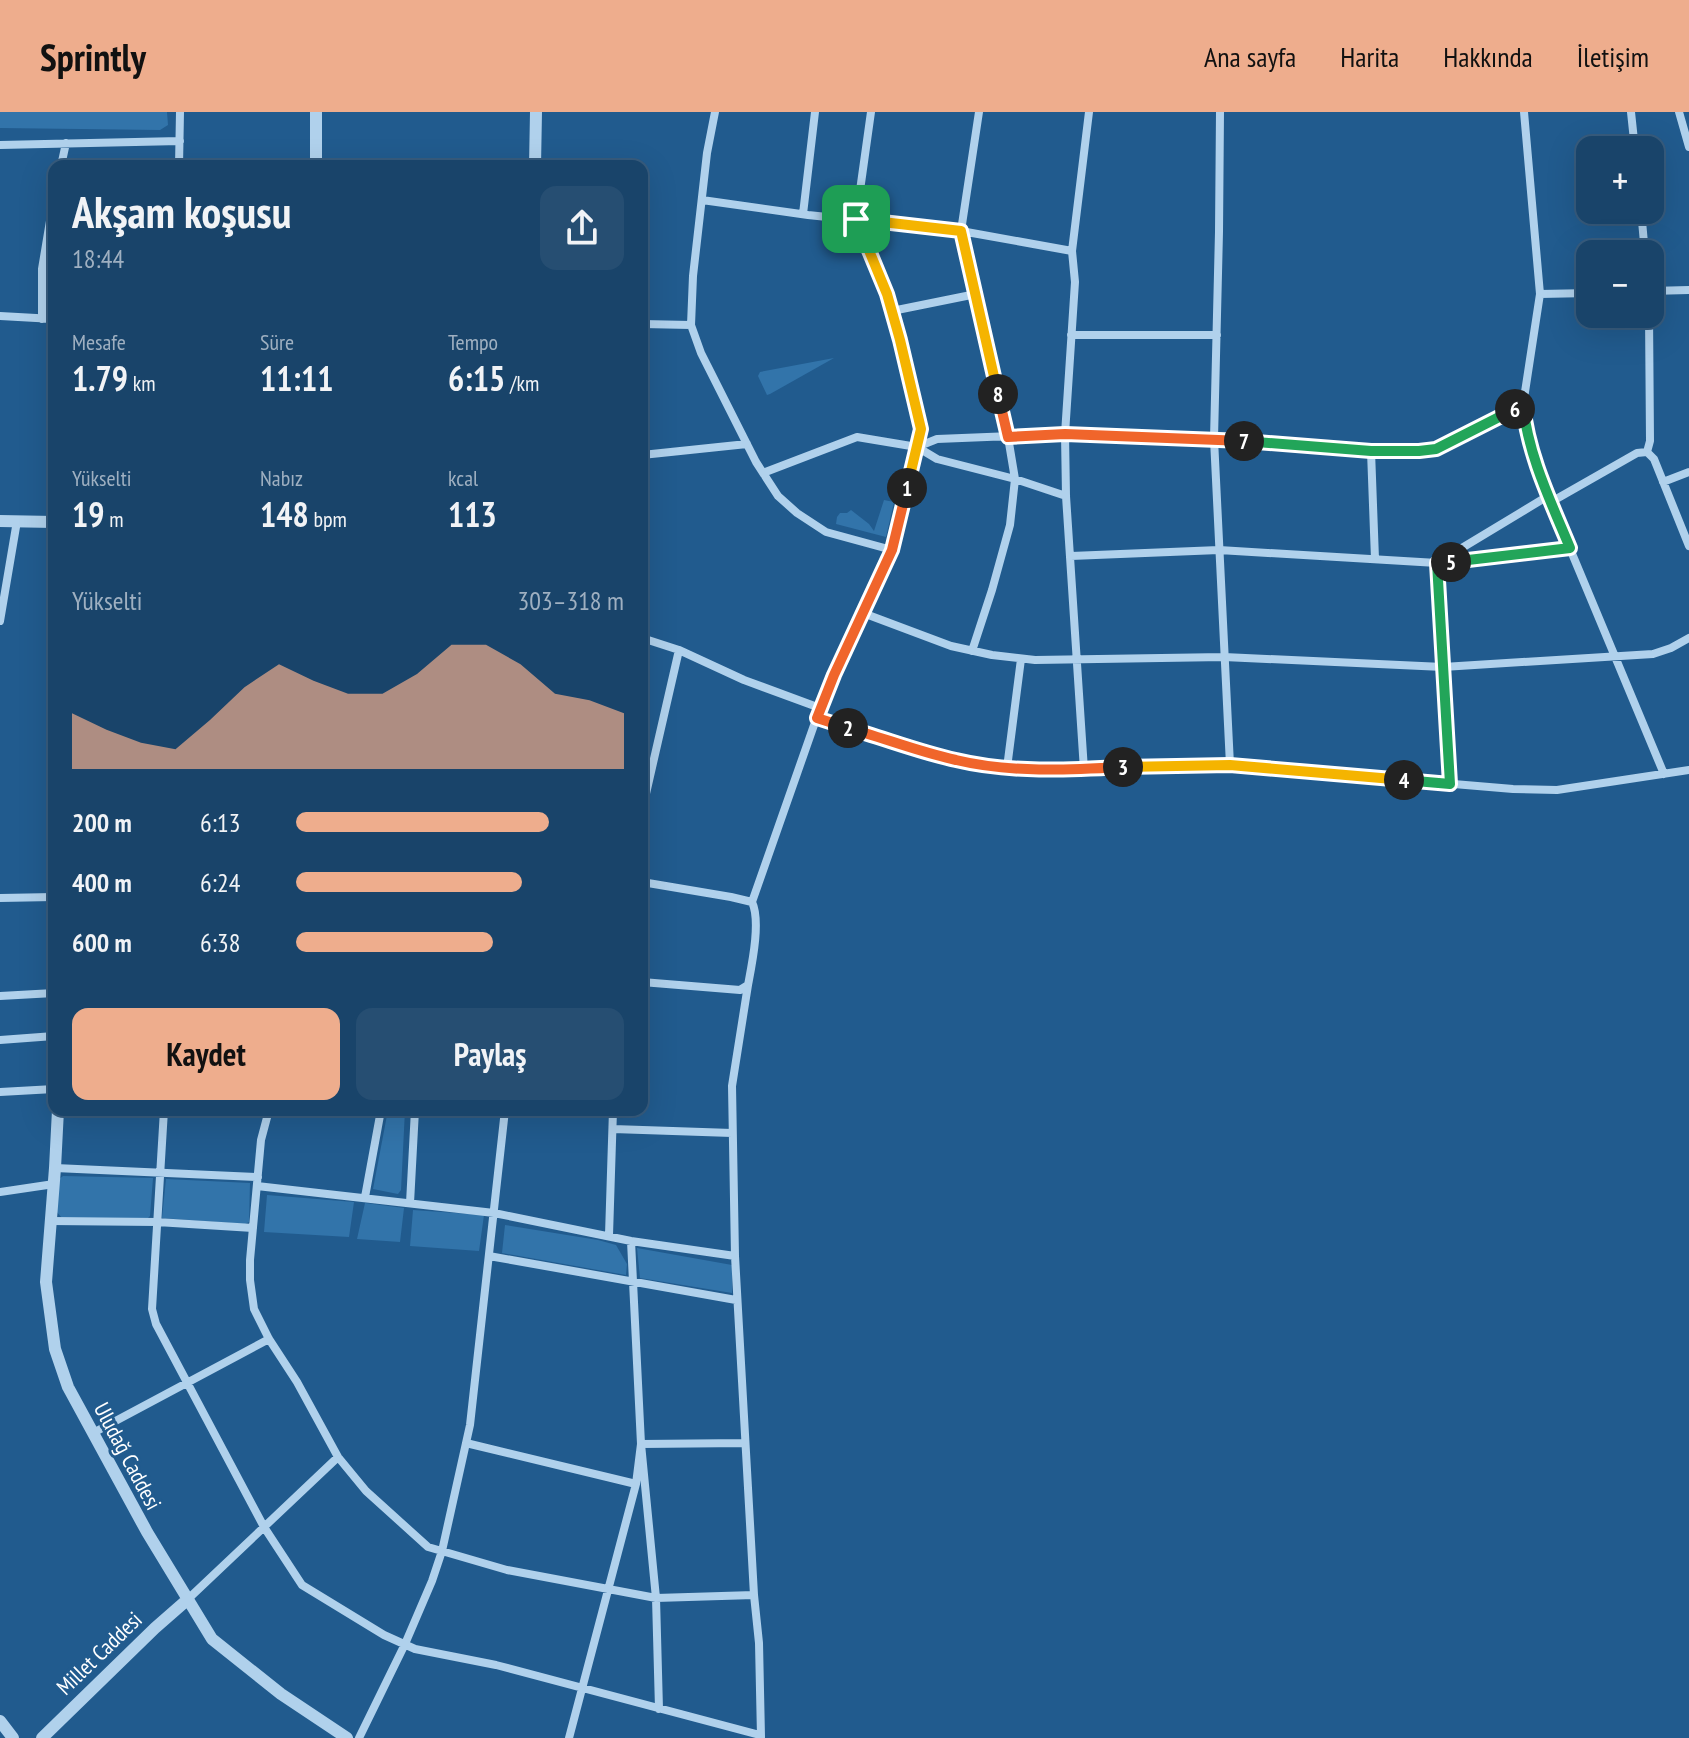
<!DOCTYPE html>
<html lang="tr">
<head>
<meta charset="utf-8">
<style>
	:root { --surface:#19446a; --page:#264e72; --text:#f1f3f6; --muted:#9fb0c1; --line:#375c7e; --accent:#eead8d }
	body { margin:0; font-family:"PT Sans Narrow",sans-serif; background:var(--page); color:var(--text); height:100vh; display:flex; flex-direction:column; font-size:30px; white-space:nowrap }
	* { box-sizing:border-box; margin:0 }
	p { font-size:26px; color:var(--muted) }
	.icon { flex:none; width:44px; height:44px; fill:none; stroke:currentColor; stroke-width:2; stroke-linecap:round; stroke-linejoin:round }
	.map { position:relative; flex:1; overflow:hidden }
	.drawer { position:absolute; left:48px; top:48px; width:600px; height:956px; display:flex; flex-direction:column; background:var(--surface); border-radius:16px; box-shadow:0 8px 32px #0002,0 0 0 2px var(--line) }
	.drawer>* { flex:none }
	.controls { position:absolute; left:1576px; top:24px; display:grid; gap:16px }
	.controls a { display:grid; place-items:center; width:88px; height:88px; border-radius:16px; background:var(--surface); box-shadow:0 8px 32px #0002,0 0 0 2px var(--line); font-size:40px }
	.pin { position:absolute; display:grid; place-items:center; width:68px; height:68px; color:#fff; margin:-34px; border-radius:16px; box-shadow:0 4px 12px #0006 }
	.km { position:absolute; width:40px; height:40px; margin:-20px; border-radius:50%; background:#222; color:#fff; font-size:22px; line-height:40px; text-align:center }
	.round { display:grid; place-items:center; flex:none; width:84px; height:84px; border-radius:16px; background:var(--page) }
	.summary { display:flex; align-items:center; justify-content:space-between; height:136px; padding:0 24px }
	h1 { font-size:44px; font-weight:800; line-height:60px }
	.stats { display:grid; grid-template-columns:repeat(3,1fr); gap:12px; height:136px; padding:8px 24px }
	.stats div { display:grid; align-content:center }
	.stats b { font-size:34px; font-weight:800 }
	.stats small { font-size:22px; font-weight:400 }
	.stats p { font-size:22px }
	.chart { height:224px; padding:16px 24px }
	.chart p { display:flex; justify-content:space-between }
	.chart svg { width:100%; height:144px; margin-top:8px; fill:var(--accent); opacity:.7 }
	.cta { display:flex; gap:16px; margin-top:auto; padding:16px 24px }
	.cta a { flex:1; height:92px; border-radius:16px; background:var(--accent); color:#111; font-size:32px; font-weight:800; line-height:92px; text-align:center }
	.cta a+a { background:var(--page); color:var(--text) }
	ul { padding:0 24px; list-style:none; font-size:26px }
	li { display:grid; grid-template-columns:128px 96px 1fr; align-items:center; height:60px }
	li i { height:20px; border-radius:10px; background:var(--accent) }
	header { display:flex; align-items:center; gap:48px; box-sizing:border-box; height:112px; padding:0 40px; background:var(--accent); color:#111 }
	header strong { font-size:38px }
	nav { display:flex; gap:44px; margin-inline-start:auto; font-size:28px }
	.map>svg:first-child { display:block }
</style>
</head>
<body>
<header>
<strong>Sprintly</strong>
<nav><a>Ana sayfa</a><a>Harita</a><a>Hakkında</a><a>İletişim</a></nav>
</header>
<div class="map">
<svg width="1689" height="1626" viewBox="0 0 1689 1626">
	<rect width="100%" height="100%" fill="#215b8e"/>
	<path fill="#3274aa" d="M0,0h167l1,13 -8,5 -160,-2z
		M834,246l-64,36 -3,1 -9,-19 2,-4z
		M884,388l10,2 -8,35 -50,-13 1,-7 3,-4h7l4,-3 18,14 5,7z
		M388,998h17l-4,80 -3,4 -25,-5z
		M63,1064l90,2 -3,38 -2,2h-86l-6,-7 3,-32z
		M166,1067l84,4 -1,39 -4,2 -83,-6z
		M267,1083l87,7 -5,35 -85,-5z
		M365,1091l39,5 -4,34 -43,-3z
		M413,1098l71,5 -5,36 -69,-5z
		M505,1113l93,15 18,5 11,19 -1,11 -124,-22z
		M637,1136l95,17v28l-92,-15z"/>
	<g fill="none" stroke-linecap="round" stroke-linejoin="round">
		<path stroke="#b0d1ec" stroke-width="8" d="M715,0l-8,41 -14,123 -2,49 10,28 55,109 22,34 19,17 29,19 66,18
			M1220,0l-1,120 -5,207 16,326
			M1524,0l16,182 -17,111 2,23 23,68 116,278
			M1631,0l4,38
			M1679,0l10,35
			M0,33l180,-4
			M61,54l5,-23
			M179,54l1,-54
			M702,88l106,15 153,16 111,20
			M1641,98l4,44
			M803,102l12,-102
			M1650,179l39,-1
			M1540,182l50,-1
			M892,199l84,-17
			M0,204l54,3
			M42,207v-50l12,-72
			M642,212l49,1
			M1071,223h146
			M917,335l20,-8 128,-5 149,5 157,12h48l17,-2 67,-36 20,-8
			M1371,339l4,108
			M1647,340l3,-11 -1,-127
			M642,343l105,-11
			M763,361l94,-36 60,10 20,12 78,20 51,17
			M1663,370l26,-10
			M1551,390l86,-49 10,-1 7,7 35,87
			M1071,444l148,-6 218,13 111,-67
			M863,501l88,33 41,9 43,5 189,-3 219,10 210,-13 18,-6 18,-10
			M0,509l17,-100
			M642,526l37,12 65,30 76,28
			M972,539l20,-61 18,-65 5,-46 -7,-42 -47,-206 18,-119
			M817,606l139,42 51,8 77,2 78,-5h68l283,24 44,1 132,-20
			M1007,656l14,-109
			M1084,658l-18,-274 -1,-62 10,-152 -3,-31 17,-139
			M1450,672l-13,-221 133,-15
			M642,699l37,-161
			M642,770l89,15 21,5c9,19 0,62 -4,83l-8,5 -98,-8
			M0,786l54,-1
			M752,790l68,-194 72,-158 29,-121 -21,-89 -13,-46 -31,-75 15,-107
			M0,884l54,-3
			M0,928l54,-4
			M0,980l54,-3
			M164,998l-12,199 4,15 108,203 38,58 82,50 31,14 81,16 264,70
			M269,998l-8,30 -11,120v20l4,29 15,30 28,43 41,75 28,34 62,56 79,23 149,28 98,-3
			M613,1017l119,4
			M55,1056l203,9
			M257,1074l237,27 137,28 104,15 -3,-170 16,-101
			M0,1080l54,-8
			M365,1085l16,-87
			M410,1091l5,-93
			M51,1109l106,1 96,6
			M609,1123l4,-125
			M489,1144l247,44
			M735,1144l19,339 5,48 2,94
			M93,1321l176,-94
			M466,1331l170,41
			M187,1488l151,-143
			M659,1597l-3,-111 -15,-154 104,-1
			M359,1626l46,-94 27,-63 10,-30 28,-126 35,-315
			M569,1626l67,-254 5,-40 -10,-203"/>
		<path stroke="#b0d1ec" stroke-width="12" d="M316,0v54
			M535,54l1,-54
			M0,409l54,1
			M58,998l-3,58 -9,114 9,67 13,38 79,145 65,107 69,55 66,44
			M0,1609l13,17
			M42,1626l113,-110 32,-28"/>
	</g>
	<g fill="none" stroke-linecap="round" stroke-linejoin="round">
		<defs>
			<path id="split-1" d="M856,107l31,75 13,46 21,89 -14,59"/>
			<path id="split-2" d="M848,616l-31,-10 17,-43 58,-125 15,-62"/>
			<path id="split-3" d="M848,616c36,10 71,24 108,32 54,13 112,10 167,7"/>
			<path id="split-4" d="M1123,655l107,-2 174,15"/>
			<path id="split-5" d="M1404,668l46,4 -13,-221 14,-1"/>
			<path id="split-6" d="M1451,450l119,-14c-19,-46 -42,-93 -47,-143l-8,4"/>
			<path id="split-7" d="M1244,329l127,10h48l17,-2 79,-40"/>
			<path id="split-8" d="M998,282l10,43 57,-3 179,7"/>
			<path id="split-9" d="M856,107l105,12 37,163"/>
		</defs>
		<use href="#split-1" stroke="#fff" stroke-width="16"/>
		<use href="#split-2" stroke="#fff" stroke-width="16"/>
		<use href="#split-3" stroke="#fff" stroke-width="16"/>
		<use href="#split-4" stroke="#fff" stroke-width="16"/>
		<use href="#split-5" stroke="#fff" stroke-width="16"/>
		<use href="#split-6" stroke="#fff" stroke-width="16"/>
		<use href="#split-7" stroke="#fff" stroke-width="16"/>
		<use href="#split-8" stroke="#fff" stroke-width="16"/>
		<use href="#split-9" stroke="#fff" stroke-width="16"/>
		<use href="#split-1" stroke="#f5b400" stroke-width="10"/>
		<use href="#split-2" stroke="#f0652b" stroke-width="10"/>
		<use href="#split-3" stroke="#f0652b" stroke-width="10"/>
		<use href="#split-4" stroke="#f5b400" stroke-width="10"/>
		<use href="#split-5" stroke="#22a559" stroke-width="10"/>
		<use href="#split-6" stroke="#22a559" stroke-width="10"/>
		<use href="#split-7" stroke="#22a559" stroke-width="10"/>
		<use href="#split-8" stroke="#f0652b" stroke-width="10"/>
		<use href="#split-9" stroke="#f5b400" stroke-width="10"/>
	</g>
	<g text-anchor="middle" stroke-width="6" stroke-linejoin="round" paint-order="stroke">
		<g font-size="22" fill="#fff" stroke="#215b8e">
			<text transform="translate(128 1344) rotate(62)" y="8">Uludağ Caddesi</text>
			<text transform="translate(99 1541) rotate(-44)" y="8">Millet Caddesi</text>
		</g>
	</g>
</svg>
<div class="controls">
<a>+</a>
<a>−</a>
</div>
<div class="pin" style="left:856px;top:107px;background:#1e9e55"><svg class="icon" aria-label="arrive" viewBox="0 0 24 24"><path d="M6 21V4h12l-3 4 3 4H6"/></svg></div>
<b class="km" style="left:907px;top:376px">1</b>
<b class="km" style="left:848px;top:616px">2</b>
<b class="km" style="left:1123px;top:655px">3</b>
<b class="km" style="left:1404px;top:668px">4</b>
<b class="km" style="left:1451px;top:450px">5</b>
<b class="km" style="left:1515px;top:297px">6</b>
<b class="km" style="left:1244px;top:329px">7</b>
<b class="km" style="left:998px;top:282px">8</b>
<section class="drawer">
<div class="summary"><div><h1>Akşam koşusu</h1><p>18:44</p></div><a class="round"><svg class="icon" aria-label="share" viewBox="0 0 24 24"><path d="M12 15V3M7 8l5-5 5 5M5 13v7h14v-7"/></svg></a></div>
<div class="stats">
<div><p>Mesafe</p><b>1.79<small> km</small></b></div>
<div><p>Süre</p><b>11:11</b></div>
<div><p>Tempo</p><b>6:15<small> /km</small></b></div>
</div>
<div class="stats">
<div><p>Yükselti</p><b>19<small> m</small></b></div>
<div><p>Nabız</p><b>148<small> bpm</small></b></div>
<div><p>kcal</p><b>113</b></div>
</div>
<div class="chart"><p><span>Yükselti</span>303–318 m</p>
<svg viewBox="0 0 160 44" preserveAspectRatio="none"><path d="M0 44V27L10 32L20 36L30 38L40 29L50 19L60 12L70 17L80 21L90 21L100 15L110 6L120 6L130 12L140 21L150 23L160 27V44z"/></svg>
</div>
<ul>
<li><b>200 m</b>6:13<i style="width:77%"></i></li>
<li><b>400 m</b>6:24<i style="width:69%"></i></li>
<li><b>600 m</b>6:38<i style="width:60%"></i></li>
</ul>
<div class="cta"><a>Kaydet</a><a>Paylaş</a></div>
</section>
</div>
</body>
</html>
